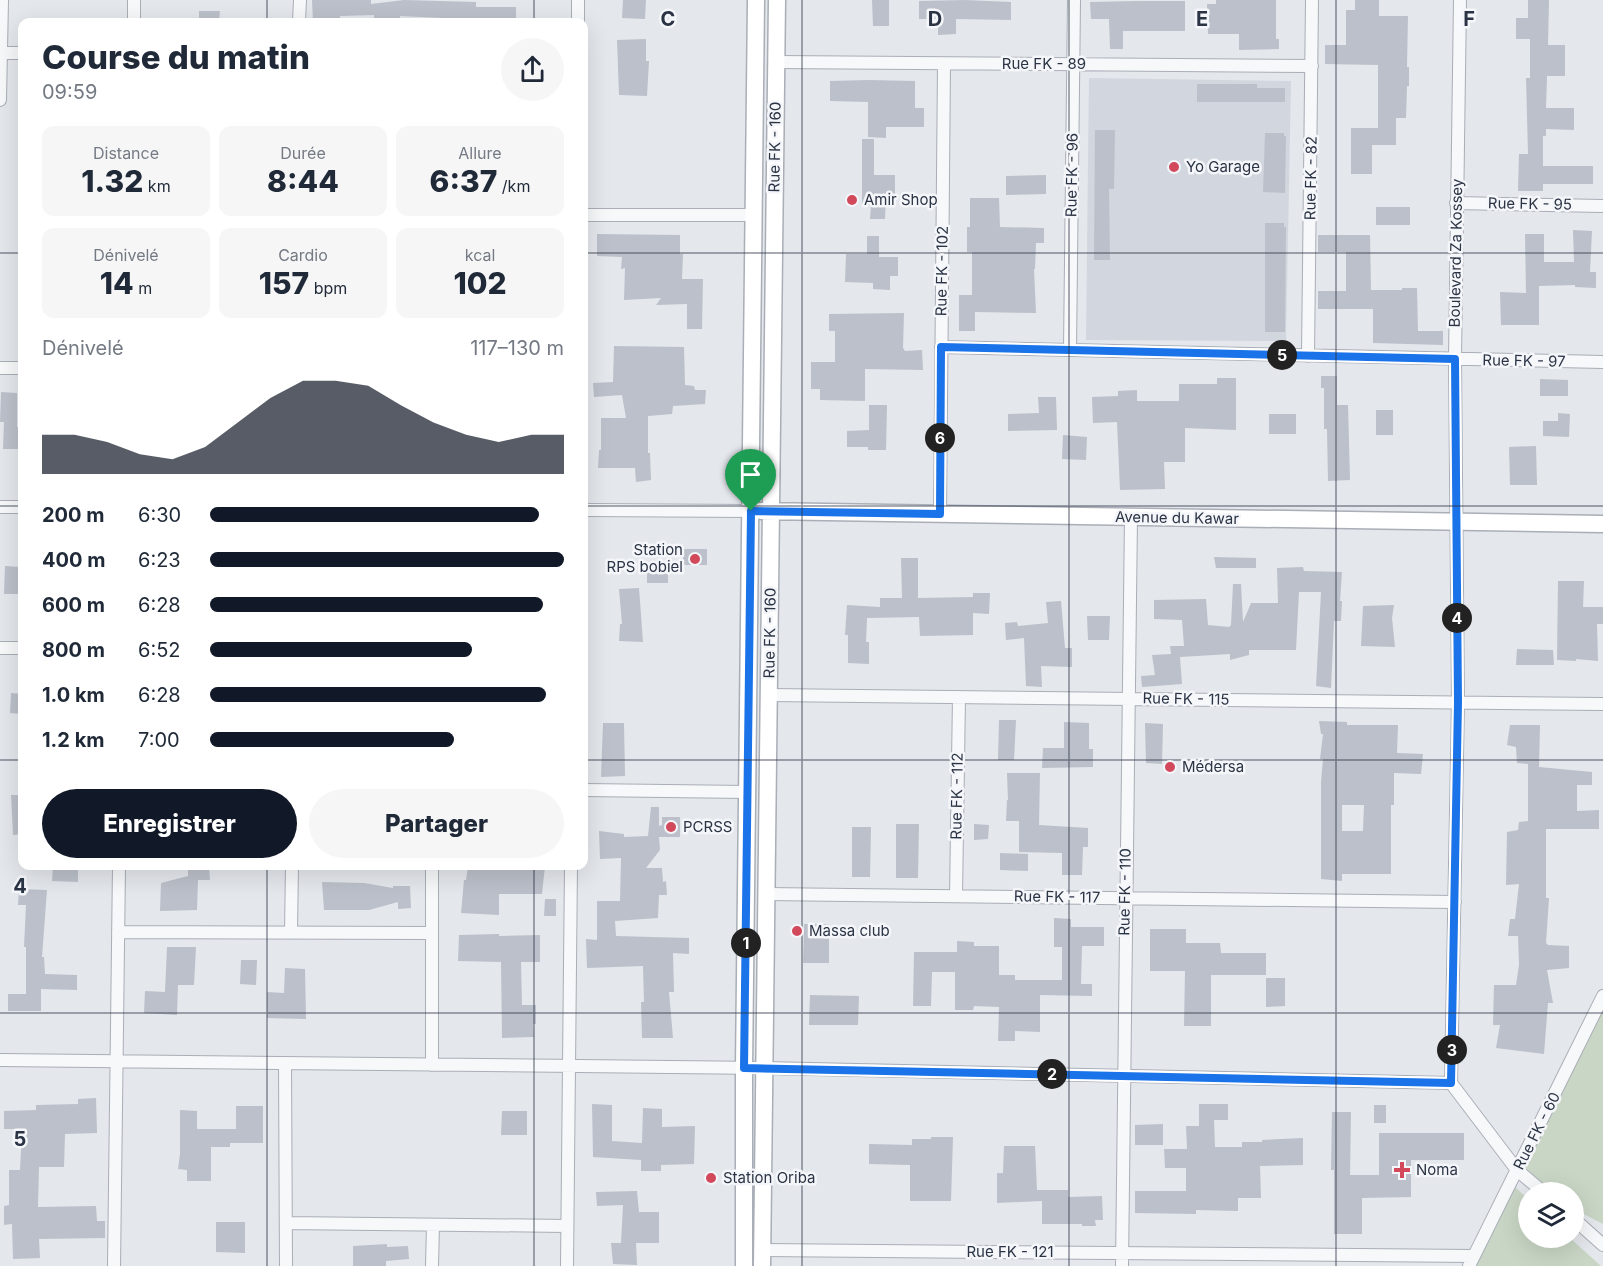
<!DOCTYPE html>
<html lang="fr">
<head>
<meta charset="utf-8">
<style>
	:root { --surface:#fff; --page:#f6f6f7; --text:#1f2937; --muted:#747a83; --accent:#111827 }
	body { margin:0; font-family:Inter,sans-serif; background:var(--page); color:var(--text); height:100vh; display:flex; flex-direction:column; font-size:22px; white-space:nowrap }
	* { box-sizing:border-box; margin:0 }
	p { font-size:20px; color:var(--muted) }
	.icon { flex:none; width:33px; height:33px; fill:none; stroke:currentColor; stroke-width:2; stroke-linecap:round; stroke-linejoin:round }
	.map { position:relative; flex:1; overflow:hidden }
	.details { position:absolute; left:18px; top:18px; width:570px; height:852px; display:flex; flex-direction:column; background:var(--surface); border-radius:12px; box-shadow:0 6px 24px #0002 }
	.details>* { flex:none }
	.fabs { position:absolute; left:1518px; top:1182px; display:grid; gap:12px }
	.fabs a { display:grid; place-items:center; width:66px; height:66px; border-radius:50%; background:var(--surface); box-shadow:0 6px 24px #0002; font-size:30px }
	.pin { position:absolute; display:grid; place-items:center; width:51px; height:51px; color:#fff; margin:-62px -26px; border-radius:50% 50% 50% 0; rotate:-45deg; box-shadow:0 0 6px #0007 }
	.pin .icon { rotate:45deg }
	.km { position:absolute; width:30px; height:30px; margin:-15px; border-radius:50%; background:#222; color:#fff; font-size:16px; line-height:30px; text-align:center }
	.round { display:grid; place-items:center; flex:none; width:63px; height:63px; border-radius:32px; background:var(--page) }
	.head { display:flex; align-items:center; justify-content:space-between; height:102px; padding:0 24px }
	h1 { font-size:33px; font-weight:800; line-height:45px }
	.metrics { display:grid; grid-template-columns:repeat(3,1fr); gap:9px; height:102px; padding:6px 24px }
	.metrics div { display:grid; align-content:center; border-radius:12px; background:var(--page); text-align:center }
	.metrics b { font-size:30px; font-weight:800 }
	.metrics small { font-size:16px; font-weight:400 }
	.metrics p { font-size:16px }
	.chart { height:168px; padding:12px 24px }
	.chart p { display:flex; justify-content:space-between }
	.chart svg { width:100%; height:108px; margin-top:6px; fill:var(--accent); opacity:.7 }
	.cta { display:flex; gap:12px; margin-top:auto; padding:12px 24px }
	.cta a { flex:1; height:69px; border-radius:36px; background:var(--accent); color:#fff; font-size:24px; font-weight:800; line-height:69px; text-align:center }
	.cta a+a { background:var(--page); color:var(--text) }
	ul { padding:0 24px; list-style:none; font-size:20px }
	li { display:grid; grid-template-columns:96px 72px 1fr; align-items:center; height:45px }
	li i { height:15px; border-radius:8px; background:var(--accent) }
	.map>svg:first-child { display:block }
</style>
</head>
<body>
<div class="map">
<svg width="1603" height="1266" viewBox="0 0 1603 1266">
	<rect width="100%" height="100%" fill="#e4e7ec"/>
	<path fill="#d2d6de" d="M1089,78l202,3 -5,260 -200,-1z"/>
	<path fill="#c9d6c5" d="M1603,999v225l-29,-15v-17h-33l-18,-29z
		M1514,1186l14,13v39h42l31,28h-126z"/>
	<path fill="#bbc0ca" fill-rule="evenodd" d="M312,0h59v4l33,-4 72,2v5h40v15h-50l-23,-1v-3l-43,-2v6h-26v-7l-34,1v6h-27z
		M623,0h23l-1,19 -23,-1z
		M872,0h17v26h-16z
		M965,0l46,2v18l-55,-1v15l-18,1v-16h-19v-18z
		M1216,0h60v39h3v10l-40,1v-16h-31l-1,-30h9z
		M1355,0h24v16h29l-1,51h2v19h-2l-1,32h-10v27h-24v29h-21v-46h27v-63l-53,-1v-19h21v-35h9z
		M1528,0h21l-1,45h17v31h-18l-1,32h28v22l-28,-1v7h-3v30h50v18h-50v7h-25l1,-37h9l-2,-76h4v-39h-14v-21h12z
		M1139,1h46v30h-62v18h-13l-1,-30h-18l-1,-17z
		M199,11h21l-1,11h-20z
		M646,39v22h3l-2,35 -28,-1 -2,-55z
		M869,80l46,1v27h9v19h-38v11l-18,-1v-35l-38,-1v-20z
		M1197,84h60v4h28v14h-88z
		M1095,130h20l-1,59h-5l1,71h-16z
		M1265,133h19v3h2l-1,57 -22,-1z
		M862,139h12v36h21v20h-9l-1,24h-15l1,-14h-9z
		M1046,175v19l-40,1v-19z
		M970,198h29l1,29 44,1v15h-8l-1,26h-1l2,44 -61,-1v19h-16v-36h13v-43h-5v-25h3z
		M1376,207h34v18h-34z
		M1265,223h19v4h2l-1,105h-20z
		M1573,230l19,1 -2,41h6v16l-21,-1v-2l-36,1v39h-38l-1,-33 26,1 -1,-59h19v28h30z
		M597,234l83,1v19h3l-1,25h21l-1,50h-15v-25l-31,1 5,-7 -37,2 1,-32 -4,1 1,-12 -25,-1z
		M1318,235h52l1,55h31v-2h15l1,43h25v14l-70,-2v-34h-55v-18h28v-39h-28z
		M867,236h12v21h19v19h-8v14l-17,-1v-6l-28,-1 1,-28h21z
		M904,313l-1,35 2,3 17,-1 1,20 -58,-1v32l-45,-1v-11h-9v-27h24v-31h-6v-17z
		M614,346l70,1 1,38 9,1 1,4h11l-1,14 -32,2 -1,8 -24,2v37h2l1,27 -15,2 -1,-14h-37l1,-18h2v-32h25l-4,-23 -28,2 -1,-14 20,-1z
		M1321,376h16v29h11l2,75 -22,1 -1,-52h-3v-41h-3z
		M1217,378h19v52l-51,-2v34h-21l1,27 -45,1 -3,-68 -24,1 -1,-26 26,-1v-5l19,-1v11h42v-17h38z
		M1540,379l28,1v16h-28z
		M1,392l16,1v34h5v22h-19l1,-27h-4z
		M1038,397h18l1,33 -49,1v-17l31,-1z
		M869,405h18l-1,45h-18v-3h-21v-16l22,-1z
		M1376,410h17v25h-17z
		M1558,413l12,1 -1,23 -26,-1v-15h15z
		M1269,414h27v20h-27z
		M1063,435l24,2 -1,23 -24,-1z
		M1536,446l1,39h-27l-1,-38z
		M683,549h24v16h-24z
		M1214,557l42,1v10h-40z
		M901,558h17v40l55,-1v-4h17l-1,21 -16,-1v22l-53,1 -1,-19 -52,1 -1,24h3v22l-21,-1v-28h-3l2,-30 33,2v-9h22z
		M5,566l16,1v27h-17z
		M647,567l21,1v15h-21z
		M1303,567l1,4 38,1 -2,29h2l-1,20h-7l-3,67 -15,-2 5,-94h-22l-3,58h-47v5l-19,5v-6l-50,3 2,27 -40,3 -1,-11 14,-1 -3,-20 19,-1 -1,-8h14l-2,-26 -28,-1v-19l52,-1 2,26 21,2 2,-2 2,-41h8l2,38 8,-19h27l-1,-35z
		M1558,581h26l-1,26h20v17h-6l1,37 -22,-2v2l-19,-1z
		M639,588l4,54 -24,-1 1,-17h2l-3,-35z
		M1061,601l4,47h7v19l-31,-1 1,21 -16,-1 -2,-48 -18,2 -1,-17 12,-1 1,4 30,-3 -2,-21z
		M1394,605l-2,13 3,29 -34,-1 2,-40z
		M1087,616h23l-1,24h-21z
		M1517,649l36,1 1,15h-38z
		M11,693l11,1v20l-12,-1z
		M999,720h17l-2,40h-16z
		M1319,721l28,1v3h51l-1,28 26,1 -2,20 -27,-1v32h-3v69h-49v7l-21,-2v-97l2,-23h-3l3,-25h-2zM1342,805h22l-1,26h-21z
		M1064,722l25,1v26h4v18l-51,1 1,-20h21z
		M603,723h21l1,53 -24,1z
		M1145,723l18,1 -1,40 -16,-1z
		M1510,725h30l-1,42 53,5v13h-15v26l22,-1v19h-53v69h3l-3,45 2,2 21,1v22l-22,2 6,33h-5l-4,51 -48,-6 4,-23h-7l1,-40h22l3,-20 -1,-29h-10l2,-17h5l4,-35 -13,1 1,-53 11,-2 1,-8 9,-1v-57l-11,-1 -1,-16 -9,-2z
		M1007,773h33l-1,52 49,3v19h-5l-1,28h-20v-22l-43,-1v-31h-13l1,-21h1z
		M11,795h11v39l-9,1z
		M651,807h8v19l3,-1v-8h18v20h-21l1,13 -14,18h16l1,14 3,-1 1,14h-8l-1,23 -43,3 1,15 73,2v16l-16,-1 1,39h-5l4,46h-31l-1,-36h3l-1,-36 -56,2 -1,-29 11,1v-39h23l1,-43 -21,1 -1,-28 25,3v3l24,-1z
		M896,824h23l-1,54h-22z
		M974,824l15,1 -1,14 -14,1z
		M852,827h19l-1,50h-18z
		M1000,853l28,1v17l-28,-1z
		M53,866h25v16l-26,-1z
		M188,866h21l1,14h-12l-1,30 -37,1 1,-28 27,-7z
		M474,866h71l-3,28h-43v21l-38,-2 3,-33h2l2,-13z
		M322,882l42,1 29,5v-2h17l1,22 -13,1v-7l-29,8h-45z
		M19,889l28,1 -5,67h2l1,17 32,1v15l-36,-1v22h-33v-17h18v-47h-2l2,-42h-8z
		M545,899h11v17h-12z
		M1054,918l17,1v8h33v19h-22l-1,38h11v12l-52,-1v37l-25,-1v10h-17l1,-34 -25,-1 -1,4h-18v-38h-23l-1,34h-18l1,-54h43v-11l17,1v4h25v29h16v5h47v-33h-8z
		M804,924h25v39h-26z
		M1150,929h36v14h34l1,10h45v22h-55v51h-27l1,-55h-35z
		M499,934v2l41,-1v27h-19l1,43h14v19h-3l1,13 -32,1 -1,-76 -43,-1 1,-26z
		M167,947h29l-2,38h-16l-1,30 -33,-2 1,-22 20,1z
		M241,960h16l-1,25 -16,-1z
		M285,968l20,1 1,50 -39,-1v-26l17,1z
		M1266,978h19v28l-19,1z
		M810,995l49,1 -1,29h-49z
		M96,1098l1,35 -32,1 -1,33h-25l-1,40 58,-1 1,15h8v17l-66,1 1,19 -27,1 -1,-35 -8,1v-19l5,-1v-35h11l2,-38h-8v-3h-10v-18l32,-1v-5l42,-1v-5z
		M592,1104l20,1v36l30,2 1,-35 19,1v18l33,-1 -1,38 -33,1v6h-20v-11l-48,-3z
		M1199,1104h29v16h-14l1,27h27v-5h20v-2l41,-2v27l-43,1 1,32h-23v13l-42,-1v4l-61,-1v-22h51v-23h-21l-1,-19h23l-1,-23h13z
		M1374,1105h12v18h-12z
		M236,1106h27v37h-33v4h-19v34h-24v-11l-9,-1 2,-15v-44l17,1v18h39z
		M502,1111h25v24h-26z
		M1332,1112h19l-1,63h29v-42h85v27h-53v37l-49,1v36h-28v-64h-3z
		M1163,1124v21h-28v-20z
		M931,1137h22l-2,64h-41v-36l-41,-1v-20l43,1v-6h19z
		M1004,1146h31l2,44h31v7l34,-1 1,24h-8l1,6h-14v-2h-40v-23l-45,2v-30h6z
		M637,1191l2,21h20v31h-23l1,22 -24,-1 -2,-21h10l2,-38 -26,1 -1,-14z
		M216,1222h29v31l-29,-1z
		M387,1244v3l21,-1 1,13 -23,2v5h-33v-20z"/>
	<g fill="none" stroke-linecap="round" stroke-linejoin="round">
		<defs>
			<path id="street" d="M134,0v22
				M1460,0l-5,359 3,343 -7,381 66,87 26,22
				M299,22l1,-22
				M578,22v-22
				M0,53h22
				M776,62l536,4
				M0,100l2,-100
				M1456,203l147,3
				M584,215h170
				M941,347l662,15
				M1070,350l4,-350
				M1308,356l4,-356
				M0,368h22
				M0,507h22
				M584,510l167,1
				M940,514l4,-450
				M0,648h22
				M769,695l834,9
				M584,790l163,2
				M432,866v199
				M766,894l689,8
				M956,896l3,-199
				M118,932l314,1
				M291,932l1,-66
				M0,1060l764,8 687,15
				M285,1063l1,203
				M1574,1219l29,26
				M286,1223l281,3
				M763,1250l711,6
				M114,1266l5,-400
				M432,1266l1,-41
				M567,1266l4,-400
				M1122,1266l9,-749
				M1469,1266l134,-270"/>
			<path id="secondary" d="M761,511l842,13
				M744,1266v-198l12,-1068
				M762,1266l15,-1266"/>
		</defs>
		<use href="#street" stroke="#a9aeb7" stroke-width="14"/>
		<use href="#secondary" stroke="#a9aeb7" stroke-width="19"/>
		<use href="#street" stroke="#f7f8fa" stroke-width="12"/>
		<use href="#secondary" stroke="#fff" stroke-width="16"/>
	</g>
	<g fill="none" stroke-linecap="round" stroke-linejoin="round">
		<defs>
			<path id="route" d="M941,347l514,12 3,343 -7,381 -707,-15 7,-557 189,3z"/>
		</defs>
		<use href="#route" stroke="#fff" stroke-width="12"/>
		<use href="#route" stroke="#1a73e8" stroke-width="8"/>
	</g>
	<path fill="none" stroke="#2b3445" stroke-width="1.5" stroke-opacity="0.55" d="M267,0v22M534,0v22M802,0v1266M1069,0v1266M1336,0v1266M0,253h22M584,253h1019M0,506h22M584,506h1019M0,760h22M584,760h1019M267,866v400M534,866v400M0,1013h1603"/>
	<g fill="#d1495b" stroke="#f4f6f9" stroke-width="2">
		<circle cx="1174" cy="167" r="6"/>
		<circle cx="852" cy="200" r="6"/>
		<circle cx="695" cy="559" r="6"/>
		<circle cx="1170" cy="767" r="6"/>
		<circle cx="671" cy="827" r="6"/>
		<circle cx="797" cy="931" r="6"/>
		<path d="M1399 1161h6v6h6v6h-6v6h-6v-6h-6v-6h6z"/>
		<circle cx="711" cy="1178" r="6"/>
	</g>
	<g text-anchor="middle" stroke-width="5" stroke-linejoin="round" paint-order="stroke">
		<g font-size="15" fill="#2b3445" stroke="#f4f6f9">
			<text x="1044" y="69">Rue FK - 89</text>
			<text transform="translate(775 147) rotate(-89)" y="5">Rue FK - 160</text>
			<text transform="translate(1072 175) rotate(-89)" y="5">Rue FK - 96</text>
			<text transform="translate(1311 178) rotate(-89)" y="5">Rue FK - 82</text>
			<text transform="translate(1530 204) rotate(1)" y="5">Rue FK - 95</text>
			<text transform="translate(1456 253) rotate(-89)" y="5">Boulevard Za Kossey</text>
			<text transform="translate(942 271) rotate(-89)" y="5">Rue FK - 102</text>
			<text transform="translate(1524 361) rotate(1)" y="5">Rue FK - 97</text>
			<text transform="translate(1177 518) rotate(1)" y="5">Avenue du Kawar</text>
			<text transform="translate(770 633) rotate(-89)" y="5">Rue FK - 160</text>
			<text transform="translate(1186 699) rotate(1)" y="5">Rue FK - 115</text>
			<text transform="translate(957 796) rotate(-89)" y="5">Rue FK - 112</text>
			<text transform="translate(1125 892) rotate(-89)" y="5">Rue FK - 110</text>
			<text transform="translate(1057 897) rotate(1)" y="5">Rue FK - 117</text>
			<text transform="translate(1537 1131) rotate(-63)" y="5">Rue FK - 60</text>
			<text x="1010" y="1257">Rue FK - 121</text>
		</g>
		<g font-size="15" fill="#2b3445" stroke="#f4f6f9" text-anchor="start">
			<text x="1186" y="172">Yo Garage</text>
			<text x="864" y="205">Amir Shop</text>
			<text x="683" y="555" text-anchor="end">Station<tspan x="683" dy="17">RPS bobiel</tspan></text>
			<text x="1182" y="772">Médersa</text>
			<text x="683" y="832">PCRSS</text>
			<text x="809" y="936">Massa club</text>
			<text x="1416" y="1175">Noma</text>
			<text x="723" y="1183">Station Oriba</text>
		</g>
	</g>
	<g font-size="20" text-anchor="middle" font-weight="bold" fill="#2b3445" stroke="#f4f6f9" stroke-width="5" stroke-linejoin="round" paint-order="stroke">
		<text x="668" y="26">C</text>
		<text x="935" y="26">D</text>
		<text x="1202" y="26">E</text>
		<text x="1469" y="26">F</text>
		<text x="20" y="893">4</text>
		<text x="20" y="1146">5</text>
	</g>
</svg>
<div class="fabs">
<a><svg class="icon" aria-label="layers" viewBox="0 0 24 24"><path d="M12 4l9 5-9 5-9-5zM3 14l9 5 9-5"/></svg></a>
</div>
<div class="pin" style="left:751px;top:511px;background:#1e9e55"><svg class="icon" aria-label="arrive" viewBox="0 0 24 24"><path d="M6 21V4h12l-3 4 3 4H6"/></svg></div>
<b class="km" style="left:746px;top:943px">1</b>
<b class="km" style="left:1052px;top:1074px">2</b>
<b class="km" style="left:1452px;top:1050px">3</b>
<b class="km" style="left:1457px;top:618px">4</b>
<b class="km" style="left:1282px;top:355px">5</b>
<b class="km" style="left:940px;top:438px">6</b>
<section class="details">
<div class="head"><div><h1>Course du matin</h1><p>09:59</p></div><a class="round"><svg class="icon" aria-label="share" viewBox="0 0 24 24"><path d="M12 15V3M7 8l5-5 5 5M5 13v7h14v-7"/></svg></a></div>
<div class="metrics">
<div><p>Distance</p><b>1.32<small> km</small></b></div>
<div><p>Durée</p><b>8:44</b></div>
<div><p>Allure</p><b>6:37<small> /km</small></b></div>
</div>
<div class="metrics">
<div><p>Dénivelé</p><b>14<small> m</small></b></div>
<div><p>Cardio</p><b>157<small> bpm</small></b></div>
<div><p>kcal</p><b>102</b></div>
</div>
<div class="chart"><p><span>Dénivelé</span>117–130 m</p>
<svg viewBox="0 0 160 44" preserveAspectRatio="none"><path d="M0 44V28L10 28L20 31L30 36L40 38L50 33L60 23L70 13L80 6L90 6L100 8L110 16L120 23L130 28L140 31L150 28L160 28V44z"/></svg>
</div>
<ul>
<li><b>200 m</b>6:30<i style="width:93%"></i></li>
<li><b>400 m</b>6:23<i style="width:100%"></i></li>
<li><b>600 m</b>6:28<i style="width:94%"></i></li>
<li><b>800 m</b>6:52<i style="width:74%"></i></li>
<li><b>1.0 km</b>6:28<i style="width:95%"></i></li>
<li><b>1.2 km</b>7:00<i style="width:69%"></i></li>
</ul>
<div class="cta"><a>Enregistrer</a><a>Partager</a></div>
</section>
</div>
</body>
</html>
